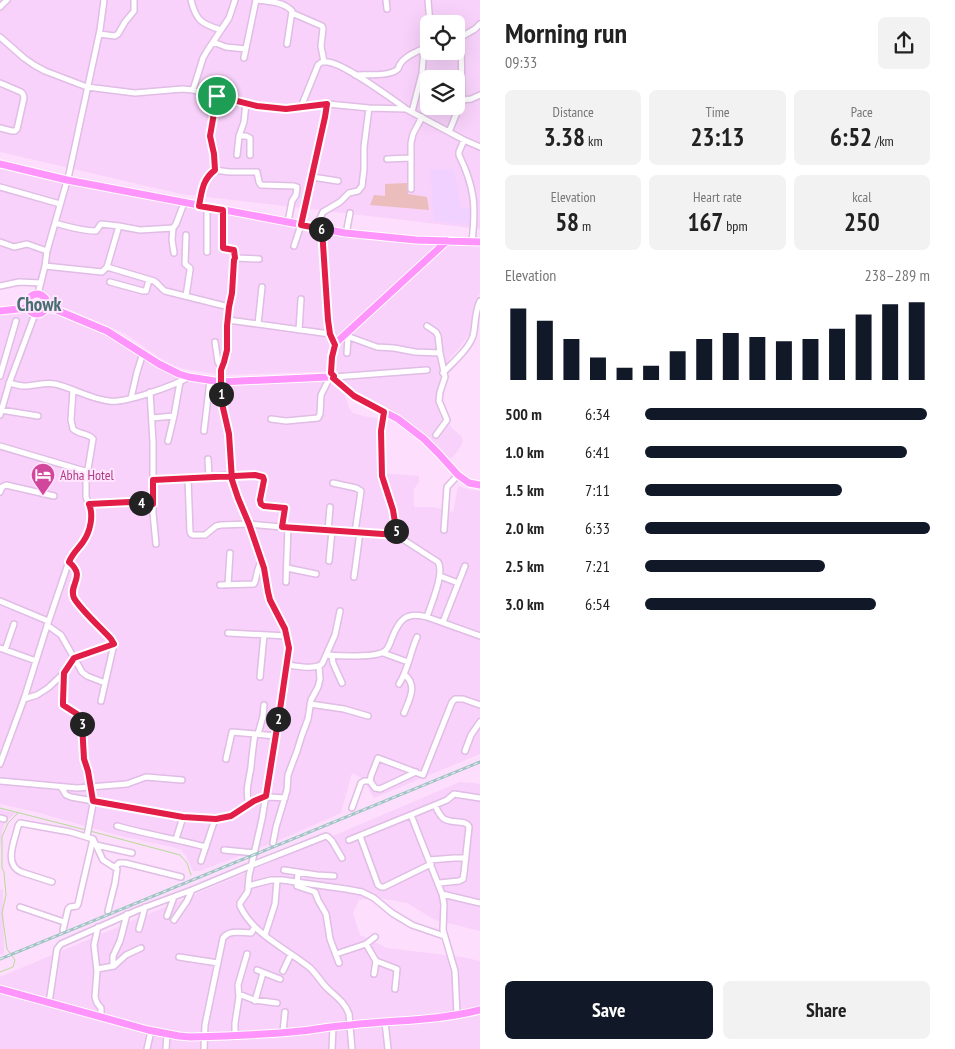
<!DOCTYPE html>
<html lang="en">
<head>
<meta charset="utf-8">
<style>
	:root { --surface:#fff; --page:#f2f2f2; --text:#222; --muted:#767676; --accent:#111827 }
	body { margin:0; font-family:"PT Sans Narrow",sans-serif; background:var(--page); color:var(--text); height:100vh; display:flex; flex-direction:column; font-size:19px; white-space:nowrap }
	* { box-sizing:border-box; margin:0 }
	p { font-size:16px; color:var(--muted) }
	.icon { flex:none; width:28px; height:28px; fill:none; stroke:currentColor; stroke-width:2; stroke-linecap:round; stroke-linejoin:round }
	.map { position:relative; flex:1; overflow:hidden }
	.drawer { display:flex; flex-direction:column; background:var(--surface); width:475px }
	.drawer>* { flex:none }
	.fabs { position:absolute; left:420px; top:15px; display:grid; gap:10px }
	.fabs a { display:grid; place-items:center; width:45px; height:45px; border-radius:8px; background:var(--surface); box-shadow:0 5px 20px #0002; font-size:25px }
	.pin { position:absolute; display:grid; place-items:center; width:42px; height:42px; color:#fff; margin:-21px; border:2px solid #fff; border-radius:50%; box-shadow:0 1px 5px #0007 }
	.km { position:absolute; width:25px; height:25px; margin:-12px; border-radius:50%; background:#222; color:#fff; font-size:14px; line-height:25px; text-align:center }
	.round { display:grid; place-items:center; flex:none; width:52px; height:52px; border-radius:8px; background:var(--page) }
	.overview { display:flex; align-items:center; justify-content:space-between; height:85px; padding:0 25px }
	h1 { font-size:28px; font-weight:700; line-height:38px }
	.stats { display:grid; grid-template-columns:repeat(3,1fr); gap:8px; height:85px; padding:5px 25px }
	.stats div { display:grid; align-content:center; border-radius:8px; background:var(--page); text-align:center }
	.stats b { font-size:25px; font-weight:700 }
	.stats small { font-size:14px; font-weight:400 }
	.stats p { font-size:14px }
	.chart { height:140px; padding:10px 25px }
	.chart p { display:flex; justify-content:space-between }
	.chart svg { width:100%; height:90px; margin-top:5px; stroke:var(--accent); stroke-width:6 }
	.action { display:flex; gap:10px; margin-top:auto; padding:10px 25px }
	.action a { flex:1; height:58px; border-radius:8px; background:var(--accent); color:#fff; font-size:20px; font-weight:700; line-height:58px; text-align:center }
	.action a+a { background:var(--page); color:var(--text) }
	ul { padding:0 25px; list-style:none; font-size:16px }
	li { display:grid; grid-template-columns:80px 60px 1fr; align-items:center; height:38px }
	li i { height:12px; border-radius:6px; background:var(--accent) }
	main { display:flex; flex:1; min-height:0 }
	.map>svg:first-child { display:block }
</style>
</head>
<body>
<main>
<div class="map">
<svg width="480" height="1049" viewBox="0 0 480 1049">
	<rect width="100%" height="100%" fill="#fddefd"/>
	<path fill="#f8d2fa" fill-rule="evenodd" d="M0,0h480v229l-299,-35 -181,-42zM429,24h27v27h-27zM429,79h27v27h-27z
		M0,167l22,6 322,61 136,11v49l-3,3 -4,13v10l-3,13 -10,14 -10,11 -11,37 6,21 7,12 10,9 1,4 -5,10 -9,10 -36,-35 -10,-7 -46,-23 -14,-12 -5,-13 -115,4 -39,-6 -11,-4 -13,-7 -34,-24 -55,-24 -20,-6 -5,-10 -19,-11 -27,2z
		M18,310l18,5 20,-1 9,1 26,11 100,54 131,-1 10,1 11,9 6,18 4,6 10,3 18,3 1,54 37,3v6l-5,7v18h19l20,5 5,-26 13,4 9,1v263l-106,44 -12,-20 -10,-5 -11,40 -59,26 -82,32h-7l-7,-15 -5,-6 -9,-3 -59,-13 -73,-21 -40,-9v-492z
		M460,782l16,1 4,2v146l-45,-11 -28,-17 -28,-5 -20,2 -6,13 7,22 27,13 75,9 18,4v88h-480v-72z
		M0,809l16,4 -9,7 -4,7 -3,24z
		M0,889l3,1 1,63 -4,2z"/>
	<path fill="#f0d1ff" d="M430,169h24l6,38 10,2 1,16 -37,-4z"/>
	<path fill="#ebbdbd" d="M407,183l1,11 19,3 2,13 -59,-5 4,-10 11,1v-12z"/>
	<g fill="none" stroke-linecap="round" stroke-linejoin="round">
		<path stroke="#b6da98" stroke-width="1" d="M0,808l86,22
			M90,831l90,24 7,8 4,12
			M0,972l13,-5 2,-7 -8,-11 -5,-36 4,-18 -2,-23 -2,-4v-31l6,-14 10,-10"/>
		<defs>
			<path id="minor" d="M191,0c5,21 11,24 30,30
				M257,0c11,1 27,2 35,11l-5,33
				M386,0l1,9
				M428,0l2,24
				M0,7l7,-7
				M292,13l30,13 1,2 -2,18 3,16
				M480,24l-5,5 -14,8 1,63 9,-1 9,-4
				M99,34l16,2 3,-2 7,-12 9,-11v-11
				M0,37l24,21 10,7 11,6 42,16 48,6 47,-4 11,1 64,16 29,3 42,-5 41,4 37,1 58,31 16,7
				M213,42l13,5 20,2
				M244,58l12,-58
				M355,75c12,-1 34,2 43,-6 2,-11 20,-19 31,-22
				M0,83l21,9 2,2 1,4 -7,31 -2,2h-3l-12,-3
				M193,90l10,-32 4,-7 22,-33 6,-18
				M217,96l-7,40 5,18v16l14,2h28l2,10 2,3 33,1 3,1 -1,8 -4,6 -4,21
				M301,107l17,-42c3,-3 5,-4 10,-3 17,2 61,35 77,46
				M412,112l10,-39 2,-25
				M449,132l13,-32
				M239,136h7l4,2v17
				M464,140l-5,12v3c16,33 17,51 13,87
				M237,155l2,-19 5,-14 2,-19
				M387,159l24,-1
				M312,177l26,4
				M0,187l60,17
				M411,189v-46l2,-9 9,-17
				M199,206c3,-15 3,-26 16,-36
				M207,207v45
				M223,210v38l11,1 1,9
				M55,223c14,4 27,8 41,8l5,-7 18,2
				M173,228l-1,12 2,13
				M315,228l8,-16 17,-10 9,-9 9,-2 4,-5 2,-17v-22l5,-39
				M322,229l6,91 2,14 5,11
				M346,234l4,-21
				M186,235l-1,29 5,4v2l-4,26
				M0,242l14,5 13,-3 20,7
				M294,246l7,-21 24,-108 2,-13
				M45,266l57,6 5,-5 12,-41 21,4 33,-2 3,-4 8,-21
				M107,267l47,14c5,3 7,8 11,10l64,16 -2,43 -2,12 -4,8v29l8,35 3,46 6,18 11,26 15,44 3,24 3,8 13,24 6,24 -8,55 -19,116 -13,57 -1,14 -1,3 -7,10v3c13,28 45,42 69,61 7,6 11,14 18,21 8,8 18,14 22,26l3,35
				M110,282l33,9h3l3,-11
				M0,286l19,-4 22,1
				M38,294l7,-28 2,-15 22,-77 31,-144 4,-30
				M229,307l3,-14 3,-35 24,1
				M228,320l102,14
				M258,324l4,-37
				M427,326l9,6 2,4 2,17 5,24 -5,15 -1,9 8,19 -11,15
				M299,330l2,-31
				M344,335l33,12 17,1 21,4 25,1
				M215,342l3,20 3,5
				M347,353l1,-16
				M443,373c10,-11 25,-23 30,-37 3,-12 1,-22 7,-35
				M0,376l16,-55
				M334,377l93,-7
				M9,383c5,1 10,3 15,3 10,0 21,-4 31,-2 18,4 35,15 54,17 15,3 66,-16 80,-24
				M150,392l3,50v71l3,31
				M131,398l6,-26 6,-19
				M1,410l37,6
				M0,415l10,-34 25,-67
				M152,418l22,-2
				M271,419l15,2 32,-3 2,-4 1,-19 8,-16
				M204,431l6,-51
				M168,441l6,-25 6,-34
				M0,446l88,26
				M208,459l1,18
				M188,478l2,54 1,2 2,1h12l11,-9 5,-1 28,-1 66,6 82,5
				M153,480l78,-5h29l3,2 1,3 -4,20 1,4 3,1 21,2 -2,20
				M333,483l23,5 5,3 -6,41
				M0,492l2,-5 4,-2 48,11
				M89,504l41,-2 23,2
				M444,530l3,-43 11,-12
				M328,531l2,-24
				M329,561l3,-30
				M69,562c18,15 -1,22 5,36 7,15 29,29 39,43l1,3 -13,57
				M287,568l29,6
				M440,576l18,7
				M354,577l6,-45
				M286,582l2,-55
				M220,585l34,-1c4,-8 1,-13 8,-23
				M228,585l2,-32
				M0,601l48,20
				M427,617l53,19
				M443,622l22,-56
				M47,625l14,10 21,37 5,4 18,7
				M228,633l59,3
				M0,648l36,13
				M5,650l9,-26
				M383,653l25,9
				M327,655c12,1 49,3 58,-4 4,-3 5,-8 7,-13 7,-18 14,-27 35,-21 4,-13 18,-44 11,-55l-34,-22 -7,-5 -4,-25 -12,-34v-45l3,-19
				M332,655l1,8 9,20
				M287,665c11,1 26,5 35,-1l13,-29 5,-24
				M64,673l-1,32 14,9 6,13 1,32 4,12 5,33 -6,32
				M260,677l4,-42
				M399,684c9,-14 11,-31 18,-47
				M24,699l13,-4 11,-7 16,-15 10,-15 40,-14
				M310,704l34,5 24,7
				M404,713c5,-13 14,-27 1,-38
				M258,734l5,-18 1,-11
				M465,751l6,-16 9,-13
				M226,759l6,-27 23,2
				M0,764l24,-65 22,-70 21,-62 7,-14 9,-11 3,-6 5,-14 1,-10 -6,-15v-16l7,-42c-4,-6 -14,-4 -20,-10l-2,-9 2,-30
				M416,772l-36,17 -5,-1 -5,-7 1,-5 7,-18 45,17 29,-73 3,-3h8l17,6
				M0,781l77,7 50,-4 19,-7 36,3
				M61,787l5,8 5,2 112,20 32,2 16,-3 28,-17 11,-2 15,1
				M249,804c-4,-13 0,-24 2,-37 1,-11 2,-22 4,-33l20,2
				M435,805c8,19 12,15 30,18l3,2 1,2 -5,46 -1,6 -4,2 -20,2
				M352,808l9,-25 3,-2h6
				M411,815l31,79 2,10 -1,26 12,41 2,44
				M0,818l4,1
				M117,826c29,8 59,13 89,21
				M360,836l18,49 3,2h3l47,-23
				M176,839l7,-22
				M349,840l86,-35 12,-5 7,-6 26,4
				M273,843l3,-16 11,-37 1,-15 9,-24 5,-16 6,-16 3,-19 7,-13 2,-8 -1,-13
				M96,845l36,8
				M224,850l31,3
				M429,860l25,-2h12
				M201,861l14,-42
				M115,867l4,-4h6l56,14
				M284,870l33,5 17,1
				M298,873l-1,13 18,6 3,8 8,14 4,25 9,24
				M52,882l-31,-10c-18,-8 -6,-32 -3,-46l2,-3 50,9 23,7 10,21 14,9 -2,14 -7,28
				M248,886l23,-6h11l64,9 16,3 12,6 18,15 20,12 32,11
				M442,894l38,9
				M20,907l44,15
				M167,916l7,-19
				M174,920l13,-19 5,-11
				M98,927l-4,18 3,26 -2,26 2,6 4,5v9
				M139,929l6,-22
				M63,930l5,-21 2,-2 7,-1 1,-2 15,-65
				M265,935l10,-31 2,-24
				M366,944l10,17 -2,13
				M336,954l30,-10 9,-7
				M179,957l39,6
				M376,961l21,8 -2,20
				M113,966v-10l7,-15 7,-27
				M97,969l17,-3 12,-11 15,-7
				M257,970l23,9
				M283,971l8,-17
				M239,994l15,6 23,3
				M255,1001l8,-28
				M49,1003l8,-54 4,-5 77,-34 54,-20 60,-25 74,-29 2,1 4,4 10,17
				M385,1022l3,27
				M283,1032l2,-20
				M235,1035v-12l4,-26 -1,-12 9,-31
				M147,1049l4,-18
				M166,1049l1,-15
				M204,1049l1,-24 18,-87c7,-9 18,-5 28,-5l4,-6
				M332,1049l1,-22"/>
			<path id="major" d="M0,164l67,16 278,53 71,7 64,2
				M27 304a10 10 0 1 1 20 0a10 10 0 1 1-20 0Z
				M47,306l60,25 52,33 20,10 10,3 32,5 107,-5
				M0,311l27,-3
				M331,373c0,-11 0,-23 7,-32l109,-100
				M333,379l21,17 44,23 26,20 14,14 20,22 11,8 11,2
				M0,989l148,41 31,6 11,1c37,-1 74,-2 111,-6 17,-2 33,-5 50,-6 43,-5 86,-4 129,-15"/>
		</defs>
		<use href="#minor" stroke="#dfbde4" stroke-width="8"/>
		<use href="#major" stroke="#fff" stroke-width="9"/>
		<use href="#minor" stroke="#fff" stroke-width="5"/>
		<use href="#major" stroke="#ff94fd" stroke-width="7"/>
		<defs>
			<path id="rail" d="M0,959l480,-197"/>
		</defs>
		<use href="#rail" stroke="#9dc6c3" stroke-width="3"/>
		<use href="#rail" stroke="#ffe6ff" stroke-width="1" stroke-dasharray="4" stroke-linecap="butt"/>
	</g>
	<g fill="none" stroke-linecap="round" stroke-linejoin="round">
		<defs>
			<path id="route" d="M217,96l-7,40 4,18 1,16c-13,10 -13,21 -16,36l24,4v38l11,2 1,8 -1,2 -2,33 -3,14 -2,19v24l-3,12 -3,8v29l8,35 3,46 6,18 11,26 15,44 4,24 2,8 15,29 4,19 -8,55 -15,93 -12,5 -23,15 -15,3 -33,-2 -90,-16 -5,-30 -4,-12 -2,-35 -5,-10 -14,-9v-4l1,-28 10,-15 40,-14 -3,-5c-9,-10 -31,-30 -37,-41 -6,-14 13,-21 -5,-36 3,-8 9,-13 14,-20 7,-10 11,-26 6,-38l41,-2 23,2v-24l102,-5 8,2 1,3 -4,20 1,4 3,2 21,2 -3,19 115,8 -4,-25 -11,-34 -1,-45 3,-19 -30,-16 -21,-18 1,-2 -3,-3 1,-16 3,-12 -5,-11 -2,-14 -6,-91 -21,-4 24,-108 2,-13 -41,5 -29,-3 -40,-10"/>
		</defs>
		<use href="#route" stroke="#fff" stroke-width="10"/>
		<use href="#route" stroke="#e11d48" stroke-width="6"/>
	</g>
	<defs>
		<symbol id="hotel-pin" viewBox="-11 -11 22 30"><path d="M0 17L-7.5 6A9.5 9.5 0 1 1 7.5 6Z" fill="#d1479c" stroke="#ffe6ff"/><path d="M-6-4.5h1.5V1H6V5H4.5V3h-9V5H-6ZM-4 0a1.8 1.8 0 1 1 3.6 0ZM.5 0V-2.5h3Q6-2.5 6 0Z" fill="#fff"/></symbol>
	</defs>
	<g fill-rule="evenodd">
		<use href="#hotel-pin" x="29" y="461" width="28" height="38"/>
	</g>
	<g text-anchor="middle" stroke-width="4" stroke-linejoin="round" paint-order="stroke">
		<g font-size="14" fill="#b23c85" stroke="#ffe6ff" text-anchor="start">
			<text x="60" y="480">Abha Hotel</text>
		</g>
		<g font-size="19" font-weight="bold" fill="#486d70" stroke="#ffe6ff">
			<text x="39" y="311">Chowk</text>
		</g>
	</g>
</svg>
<div class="fabs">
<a><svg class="icon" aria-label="locate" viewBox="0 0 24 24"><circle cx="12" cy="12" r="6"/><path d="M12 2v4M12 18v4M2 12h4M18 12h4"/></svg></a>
<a><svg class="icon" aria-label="layers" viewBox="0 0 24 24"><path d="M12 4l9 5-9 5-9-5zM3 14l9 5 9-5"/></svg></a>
</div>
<div class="pin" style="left:217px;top:96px;background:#1e9e55"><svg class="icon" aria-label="arrive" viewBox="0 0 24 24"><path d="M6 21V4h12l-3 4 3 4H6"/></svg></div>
<b class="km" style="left:221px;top:394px">1</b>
<b class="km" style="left:278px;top:719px">2</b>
<b class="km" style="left:82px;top:724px">3</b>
<b class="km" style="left:141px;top:503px">4</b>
<b class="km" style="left:396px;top:531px">5</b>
<b class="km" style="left:321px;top:229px">6</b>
</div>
<section class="drawer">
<div class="overview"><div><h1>Morning run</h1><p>09:33</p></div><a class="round"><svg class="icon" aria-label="share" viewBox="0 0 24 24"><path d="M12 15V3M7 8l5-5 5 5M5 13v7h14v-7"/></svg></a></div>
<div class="stats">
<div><p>Distance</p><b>3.38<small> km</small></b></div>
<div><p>Time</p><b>23:13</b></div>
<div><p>Pace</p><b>6:52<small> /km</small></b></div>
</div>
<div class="stats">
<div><p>Elevation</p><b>58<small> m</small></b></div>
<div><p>Heart rate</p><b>167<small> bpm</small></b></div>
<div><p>kcal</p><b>250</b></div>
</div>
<div class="chart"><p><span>Elevation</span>238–289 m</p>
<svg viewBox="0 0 160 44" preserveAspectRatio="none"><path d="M5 44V9M15 44V15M25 44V24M35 44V33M45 44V38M55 44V37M65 44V30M75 44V24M85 44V21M95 44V23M105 44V25M115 44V24M125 44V19M135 44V12M145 44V7M155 44V6"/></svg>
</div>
<ul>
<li><b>500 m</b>6:34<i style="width:99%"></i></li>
<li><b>1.0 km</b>6:41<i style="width:92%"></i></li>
<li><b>1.5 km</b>7:11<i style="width:69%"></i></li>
<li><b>2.0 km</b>6:33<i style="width:100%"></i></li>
<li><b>2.5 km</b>7:21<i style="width:63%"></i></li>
<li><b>3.0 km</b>6:54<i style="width:81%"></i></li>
</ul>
<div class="action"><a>Save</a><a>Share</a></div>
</section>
</main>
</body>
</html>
